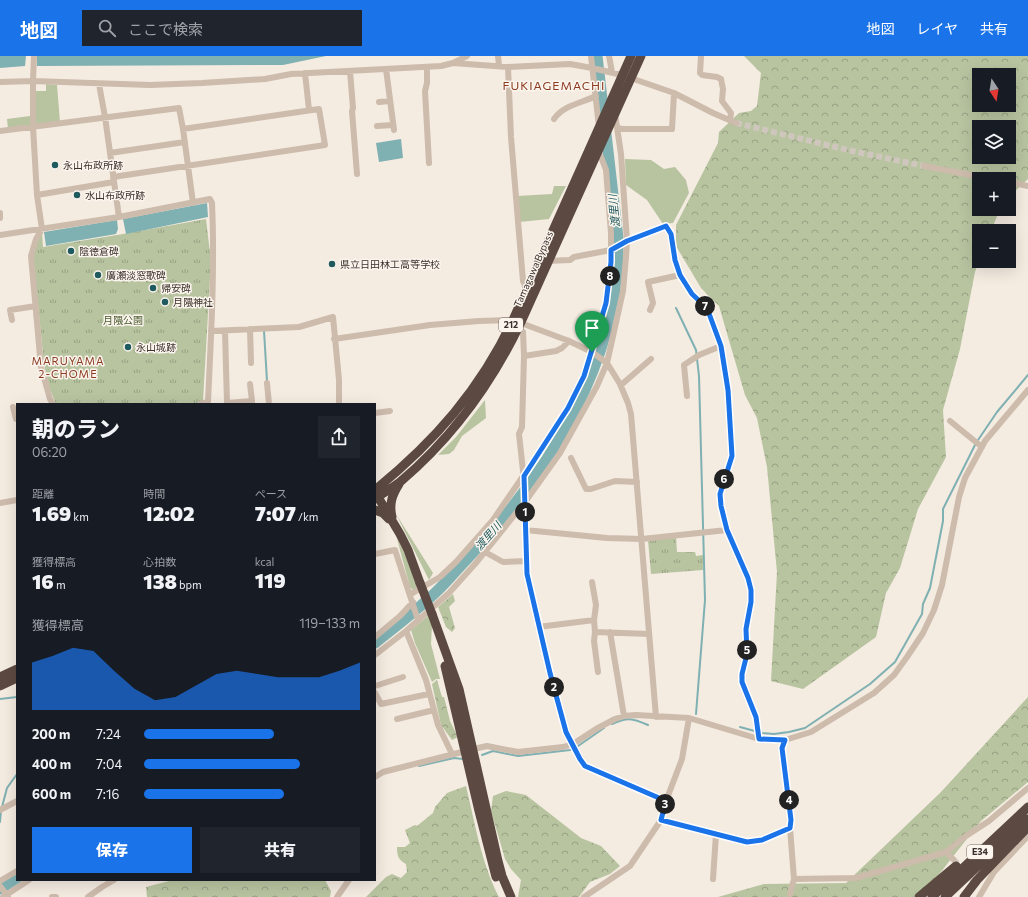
<!DOCTYPE html>
<html lang="ja">
<head>
<meta charset="utf-8">
<style>
	:root { --surface:#171b24; --page:#20242c; --text:#f1f3f6; --muted:#9ea1a6; --accent:#1a73e8 }
	body { margin:0; font-family:Commissioner,"Noto Sans JP",sans-serif; background:var(--page); color:var(--text); height:100vh; display:flex; flex-direction:column; font-size:15px; white-space:nowrap }
	* { box-sizing:border-box; margin:0 }
	p { font-size:13px; color:var(--muted) }
	.icon { flex:none; width:22px; height:22px; fill:none; stroke:currentColor; stroke-width:2; stroke-linecap:round; stroke-linejoin:round }
	.map { position:relative; flex:1; overflow:hidden }
	.panel { position:absolute; left:16px; top:347px; width:360px; height:478px; display:flex; flex-direction:column; background:var(--surface); border-radius:0px; box-shadow:0 4px 16px #0002 }
	.panel>* { flex:none }
	.needle { width:26px; rotate:168deg }
	.buttons { position:absolute; left:972px; top:12px; display:grid; gap:8px }
	.buttons a { display:grid; place-items:center; width:44px; height:44px; border-radius:0px; background:var(--surface); box-shadow:0 4px 16px #0002; font-size:20px }
	.pin { position:absolute; display:grid; place-items:center; width:34px; height:34px; color:#fff; margin:-41px -17px; border-radius:50% 50% 50% 0; rotate:-45deg; box-shadow:0 0 4px #0007 }
	.pin .icon { rotate:45deg }
	.km { position:absolute; width:20px; height:20px; margin:-10px; border-radius:50%; background:#222; color:#fff; font-size:11px; line-height:20px; text-align:center }
	.round { display:grid; place-items:center; flex:none; width:42px; height:42px; border-radius:0px; background:var(--page) }
	.head { display:flex; align-items:center; justify-content:space-between; height:68px; padding:0 16px }
	h1 { font-size:22px; font-weight:800; line-height:30px }
	.metrics { display:grid; grid-template-columns:repeat(3,1fr); gap:6px; height:68px; padding:4px 16px }
	.metrics div { display:grid; align-content:center }
	.metrics b { font-size:20px; font-weight:800 }
	.metrics small { font-size:11px; font-weight:400 }
	.metrics p { font-size:11px }
	.chart { height:112px; padding:8px 16px }
	.chart p { display:flex; justify-content:space-between }
	.chart svg { width:100%; height:72px; margin-top:4px; fill:var(--accent); opacity:.7 }
	.button { display:flex; gap:8px; margin-top:auto; padding:8px 16px }
	.button a { flex:1; height:46px; border-radius:0px; background:var(--accent); color:#fff; font-size:16px; font-weight:800; line-height:46px; text-align:center }
	.button a+a { background:var(--page); color:var(--text) }
	ul { padding:0 16px; list-style:none; font-size:13px }
	li { display:grid; grid-template-columns:64px 48px 1fr; align-items:center; height:30px }
	li i { height:10px; border-radius:5px; background:var(--accent) }
	header { display:flex; align-items:center; gap:24px; box-sizing:border-box; height:56px; padding:0 20px; background:var(--accent); color:#fff }
	header strong { font-size:19px }
	nav { display:flex; gap:22px; margin-inline-start:auto; font-size:14px }
	.search { width:280px; height:36px; background:var(--page); display:flex; align-items:center; gap:10px; box-sizing:border-box; padding:0 14px; border-radius:0px; color:var(--muted); font-size:15px }
	.map>svg:first-child { display:block }
</style>
</head>
<body>
<header>
<strong>地図</strong>
<div class="search"><svg class="icon" aria-label="search" viewBox="0 0 24 24"><circle cx="10" cy="10" r="6"/><path d="M15 15l6 6"/></svg>ここで検索</div>
<nav><a>地図</a><a>レイヤ</a><a>共有</a></nav>
</header>
<div class="map">
<svg width="1028" height="841" viewBox="0 0 1028 841">
	<defs>
		<pattern id="forest-crowns" width="20" height="18" patternUnits="userSpaceOnUse"><rect width="20" height="18" fill="#b8c4a0"/><path d="M2 6a3 3 0 1 1 6 0M12 15a3 3 0 1 1 6 0" fill="none" stroke="#97a083"/></pattern>
		<pattern id="park-tufts" width="24" height="20" patternUnits="userSpaceOnUse"><rect width="24" height="20" fill="#b8c4a0"/><path d="M3 7l-1-3M5 7V3M7 7l1-3M15 17l-1-3M17 17v-4M19 17l1-3" fill="none" stroke="#97a083"/></pattern>
	</defs>
	<rect width="100%" height="100%" fill="#f4ebe1"/>
	<path fill="#b8c4a0" d="M46,28l11,1 3,37 -26,4v-35h12z
		M30,60v10l-22,3 -1,-10z
		M625,103l26,1 13,9 11,-2 11,13 3,13 -16,30 -10,1 -16,-24 -21,-15z
		M554,130h12l-17,33 -30,3 -2,-26 35,-2z
		M485,344l1,18 -24,18 -8,14 -5,4 -11,1 18,-18z
		M396,458l37,59 -4,7z
		M397,483l12,23 9,26 -5,2 -3,-3z
		M429,559l3,10 -1,19 9,35h-4l-4,3 -17,-39 -4,-13z"/>
	<path fill="url(#forest-crowns)" fill-rule="evenodd" d="M744,0h284v123l-19,18v-18h-30v30h21l-9,22h-12v30l-4,11 -15,77 -17,61 3,47 -28,52 -18,59 -14,25 -10,44 -73,52 -32,-8 6,-109 -10,-105 -10,-49 -12,-23 -26,-89 -18,-18 -25,-42v-21l42,-82 1,-11 20,-19 12,-2 6,-5 4,-33zM979,19h30v30h-30zM979,71h30v30h-30z
		M453,538l2,7 -6,6 6,21 -3,4 -6,-5 -8,-20z
		M437,624l5,17h2l6,24 8,16 -6,3 -11,-15 -9,-41z
		M1028,641v85l-47,39 -48,61 -20,15h-195l46,-13 82,-1 95,-91z
		M466,730c9,37 15,76 33,111h-133l20,-20 6,-3 9,4 6,-6 -1,-8c-7,-4 -9,-7 -9,-17h8l5,-4 -5,-13 10,-5 2,1 16,-13 2,-6 12,-14z
		M506,735l20,4 55,43 20,8 19,20 -10,8 -20,8 -11,15h-61l3,-17 -10,-11 -6,-10 -14,-48 2,-15z
		M173,824h152l6,11 -1,6h-183l-1,-10z"/>
	<path fill="url(#park-tufts)" d="M206,163l5,42 -8,140 -10,3h-137l-7,-17 -5,-23 -11,-108 4,-15 5,-8 1,14 80,-13z
		M676,481l1,15h18l1,4 7,-1v15l-52,4 -3,-34z"/>
	<path fill="#7fb0b2" d="M0,0h26l-1,10 -25,2z
		M37,0h289l-43,9 -246,1z
		M596,15l8,2 2,21 -5,12z
		M401,83l2,19 -24,4 -3,-19z
		M207,147l1,14 -82,17 -3,-15z
		M117,164l1,9 -2,5 -70,12 -2,-14z"/>
	<g fill="none" stroke-linecap="round" stroke-linejoin="round">
		<path stroke="#7fb0b2" stroke-width="2" d="M676,252l20,42 3,26 6,224 -9,114
			M264,275l3,50
			M0,643l17,-2
			M612,668c15,-7 20,-6 36,1
			M740,671l22,6 12,1 15,-2 16,-4 65,-44 25,-22 27,-48 1,-10 7,-16 13,-67v-12l33,-66 21,-31 31,-37
			M482,699l11,-4 25,5 52,-6 8,-4 26,-18
			M419,710l35,-8 9,1
			M2,751l5,-19 10,-14
			M0,766l1,-11"/>
		<path stroke="#7fb0b2" stroke-width="11" d="M375,587c20,-16 41,-32 60,-50 12,-11 22,-24 33,-35 81,-86 153,-198 150,-320l-21,-182
			M0,833l17,-11"/>
		<path stroke="#cfc6bd" stroke-width="6" stroke-dasharray="6 3" stroke-linecap="butt" d="M736,67l116,28 72,15
			M953,803l25,27"/>
		<path stroke="#cdbbac" stroke-width="6" d="M34,0l-1,25v46l4,68 5,34 -6,10 -5,17 10,111 9,32 3,5
			M498,0l1,10
			M591,0l8,71
			M609,0l3,16
			M701,0l-1,17 2,2 15,2 4,2 2,10 -1,12 9,12 -1,7
			M453,7l55,4 62,-3 22,4 30,7 52,18 39,20 23,10
			M427,11v16l-2,8 4,72
			M508,11l3,70 12,144 4,9
			M386,13l8,61
			M350,15l3,37 -1,3 5,63
			M305,17l4,37
			M0,26l33,-1 117,4 52,-2 63,-4 26,-5 150,-8 12,-3 14,-7
			M99,28l6,33 14,100
			M379,46l11,-1
			M554,63c9,-14 28,-16 42,-23
			M377,70l16,-1
			M618,72l4,1h50l2,-36
			M0,75l179,-23 4,21 10,74
			M110,97l75,-11
			M924,110l68,13
			M113,121l212,-32 -6,-36 -136,20
			M1009,126l19,4
			M37,139l77,-13
			M0,157v5
			M0,179l119,-18 91,-18 2,4c3,66 -1,133 -4,199l-8,2
			M547,205l23,-1 4,-3 37,-7 16,-9 39,-15 5,8 4,26 5,15 12,19 15,14 14,38 7,44 4,66 -12,38 1,12 6,24 21,48 3,12v11l-5,28 1,25 -5,20v8l14,35 3,22
			M650,254l3,-7 -5,-21 32,-7
			M12,264l-2,-10 26,-4
			M250,273l1,34
			M211,275l88,-4 34,-10 6,63v24
			M225,275l2,72 25,-2v3
			M523,276l1,24
			M334,283l96,-14 49,-4 34,-1 56,21 23,11 15,11 13,21 8,19 3,11 25,303
			M569,285l-7,7 -6,3 -32,5 -2,71 -3,7 5,46 1,50 2,44 23,99 16,59 19,34 81,35
			M267,327l2,21
			M250,328l2,17
			M621,329l30,-26
			M687,340l-3,-31 15,-10 22,-9
			M13,351l3,12h1
			M375,357l15,-2
			M950,365l32,26
			M571,402l15,31h5l24,-8 22,1
			M0,447l17,-3
			M525,474l82,8 35,1 85,-9
			M485,496l18,10 24,-1
			M375,498l20,-4 23,70
			M592,526l4,23 -2,15 1,12 -1,9 4,31
			M411,538l29,-17 16,-15 37,-42 52,-76 23,-36 16,-32 19,-59 6,-32 2,-23v-29l-5,-63 -5,-13 -3,-5 -2,-1
			M538,571l56,-7
			M406,575l20,49 12,45 14,29
			M595,576l54,2
			M610,576l14,84
			M375,581l25,-21 13,-14
			M375,599l31,-24 43,-38 26,-29 50,-62 35,-49 37,-67 10,-23 16,-72 3,-34 1,-16 -6,-87 -6,-40
			M375,630l28,-9
			M375,637l6,11 48,-10
			M397,663l37,-9
			M785,684l-3,8 9,72 -1,8 4,51 -4,15
			M478,692l9,-2 31,6 45,-5 10,-3 23,-15 19,-10 9,-3 12,-1 53,3 70,21 26,1 26,-8 63,-39 20,-18 13,-18 16,-24 11,-23 8,-25 17,-88 6,-19 20,-37 43,-51
			M375,721l8,-5 79,-20
			M0,754l17,-9
			M661,764l86,22 15,-2 28,-12
			M946,796l7,7
			M713,823l3,-45
			M794,823l62,-1 90,-26 20,-16 23,-15 39,-33
			M0,825l17,-10
			M0,830l8,11
			M3,841l26,-17
			M52,841h4
			M88,841l14,-10 12,-7
			M337,841l12,-17
			M584,841l46,-31 31,-46 5,-19 16,-42 7,-41
			M979,841l15,-25 34,-36"/>
		<path stroke="#5c4a42" stroke-width="9" d="M375,434c60,-49 105,-100 138,-170l118,-264
			M375,436l25,42 8,16 12,33
			M375,443c8,-6 17,-11 25,-17 52,-44 92,-99 121,-160l120,-266
			M375,454l8,3 6,6
			M392,461c-3,-13 0,-22 7,-33
			M432,558l27,75 39,172 4,15 9,21
			M445,610l34,145 17,66
			M0,621l17,-8
			M0,630l17,-8
			M919,841l37,-31
			M932,841l96,-90
			M945,841l83,-78
			M964,841l13,-17 49,-51"/>
		<path stroke="#5c4a42" stroke-width="9" d="M420,527l12,31"/>
	</g>
	<g fill="none" stroke-linecap="round" stroke-linejoin="round">
		<defs>
			<path id="route" d="M666,170l5,8 4,26 5,15 12,19 15,14 14,38 7,44 4,66 -12,38 1,12 6,24 21,48 3,12v12l-5,27 1,25 -5,20v8l14,35 3,22 26,1 -3,8 9,72 -1,8 -28,12 -15,2 -86,-22 5,-19 -81,-35 -5,-7 -14,-27 -16,-59 -23,-99 -3,-98 44,-68 16,-32 22,-73 5,-41v-12l16,-9z"/>
		</defs>
		<use href="#route" stroke="#fff" stroke-width="8"/>
		<use href="#route" stroke="#1a73e8" stroke-width="5"/>
	</g>
	<g fill="#1f5a5e" stroke="#fbf5ee" stroke-width="1.5">
		<circle cx="55" cy="109" r="4"/>
		<circle cx="77" cy="139" r="4"/>
		<circle cx="71" cy="195" r="4"/>
		<circle cx="332" cy="208" r="4"/>
		<circle cx="98" cy="219" r="4"/>
		<circle cx="153" cy="232" r="4"/>
		<circle cx="165" cy="246" r="4"/>
		<circle cx="128" cy="291" r="4"/>
	</g>
	<g text-anchor="middle" stroke-width="3" stroke-linejoin="round" paint-order="stroke">
		<g fill="#fbf5ee" stroke="#756b66" stroke-width="1">
			<rect x="499" y="262" width="24" height="14" rx="3"/>
			<rect x="967" y="789" width="26" height="14" rx="3"/>
		</g>
		<g font-size="9" font-weight="bold" fill="#3b302b">
			<text x="511" y="272">212</text>
			<text x="980" y="799">E34</text>
		</g>
		<g font-size="10" fill="#3b302b" stroke="#fbf5ee" text-anchor="start">
			<text x="63" y="113">永山布政所跡</text>
			<text x="85" y="143">水山布政所跡</text>
			<text x="79" y="199">陰徳倉碑</text>
			<text x="340" y="212">県立日田林工高等学校</text>
			<text x="106" y="223">廣瀬淡窓歌碑</text>
			<text x="161" y="236">帰安碑</text>
			<text x="173" y="250">月隈神社</text>
			<text x="136" y="295">永山城跡</text>
		</g>
		<g font-size="10" fill="#3b302b" stroke="#fbf5ee">
			<text transform="translate(533 213) rotate(-66)" y="4">Tamagawa Bypass</text>
		</g>
		<g font-size="10" fill="#4a5a2e" stroke="#fbf5ee">
			<text x="123" y="268">月隈公園</text>
		</g>
		<g font-size="11" font-style="italic" fill="#1f5a5e" stroke="#fbf5ee">
			<text transform="translate(614 155) rotate(-96)" y="4">渡里川</text>
			<text transform="translate(488 480) rotate(-49)" y="4">渡里川</text>
		</g>
		<g font-size="11" letter-spacing="1" fill="#8c3b22" stroke="#fbf5ee">
			<text x="68" y="309">MARUYAMA<tspan x="68" dy="13">2-CHOME</tspan></text>
		</g>
		<g font-size="12" letter-spacing="1" fill="#8c3b22" stroke="#fbf5ee">
			<text x="554" y="34">FUKIAGEMACHI</text>
		</g>
	</g>
</svg>
<div class="buttons">
<a><svg class="needle" viewBox="-14 -14 28 28"><path d="M0-13l5 13h-10z" fill="#e53935"/><path d="M0 13l5-13h-10z" fill="#9ea1a6"/></svg></a>
<a><svg class="icon" aria-label="layers" viewBox="0 0 24 24"><path d="M12 4l9 5-9 5-9-5zM3 14l9 5 9-5"/></svg></a>
<a>+</a>
<a>−</a>
</div>
<div class="pin" style="left:592px;top:296px;background:#1e9e55"><svg class="icon" aria-label="arrive" viewBox="0 0 24 24"><path d="M6 21V4h12l-3 4 3 4H6"/></svg></div>
<b class="km" style="left:525px;top:456px">1</b>
<b class="km" style="left:554px;top:631px">2</b>
<b class="km" style="left:665px;top:748px">3</b>
<b class="km" style="left:789px;top:744px">4</b>
<b class="km" style="left:747px;top:594px">5</b>
<b class="km" style="left:724px;top:423px">6</b>
<b class="km" style="left:705px;top:250px">7</b>
<b class="km" style="left:610px;top:220px">8</b>
<section class="panel">
<div class="head"><div><h1>朝のラン</h1><p>06:20</p></div><a class="round"><svg class="icon" aria-label="share" viewBox="0 0 24 24"><path d="M12 15V3M7 8l5-5 5 5M5 13v7h14v-7"/></svg></a></div>
<div class="metrics">
<div><p>距離</p><b>1.69<small> km</small></b></div>
<div><p>時間</p><b>12:02</b></div>
<div><p>ペース</p><b>7:07<small> /km</small></b></div>
</div>
<div class="metrics">
<div><p>獲得標高</p><b>16<small> m</small></b></div>
<div><p>心拍数</p><b>138<small> bpm</small></b></div>
<div><p>kcal</p><b>119</b></div>
</div>
<div class="chart"><p><span>獲得標高</span>119–133 m</p>
<svg viewBox="0 0 160 44" preserveAspectRatio="none"><path d="M0 44V15L10 11L20 6L30 8L40 20L50 31L60 38L70 36L80 29L90 22L100 20L110 22L120 24L130 24L140 24L150 20L160 15V44z"/></svg>
</div>
<ul>
<li><b>200 m</b>7:24<i style="width:60%"></i></li>
<li><b>400 m</b>7:04<i style="width:72%"></i></li>
<li><b>600 m</b>7:16<i style="width:65%"></i></li>
</ul>
<div class="button"><a>保存</a><a>共有</a></div>
</section>
</div>
</body>
</html>
